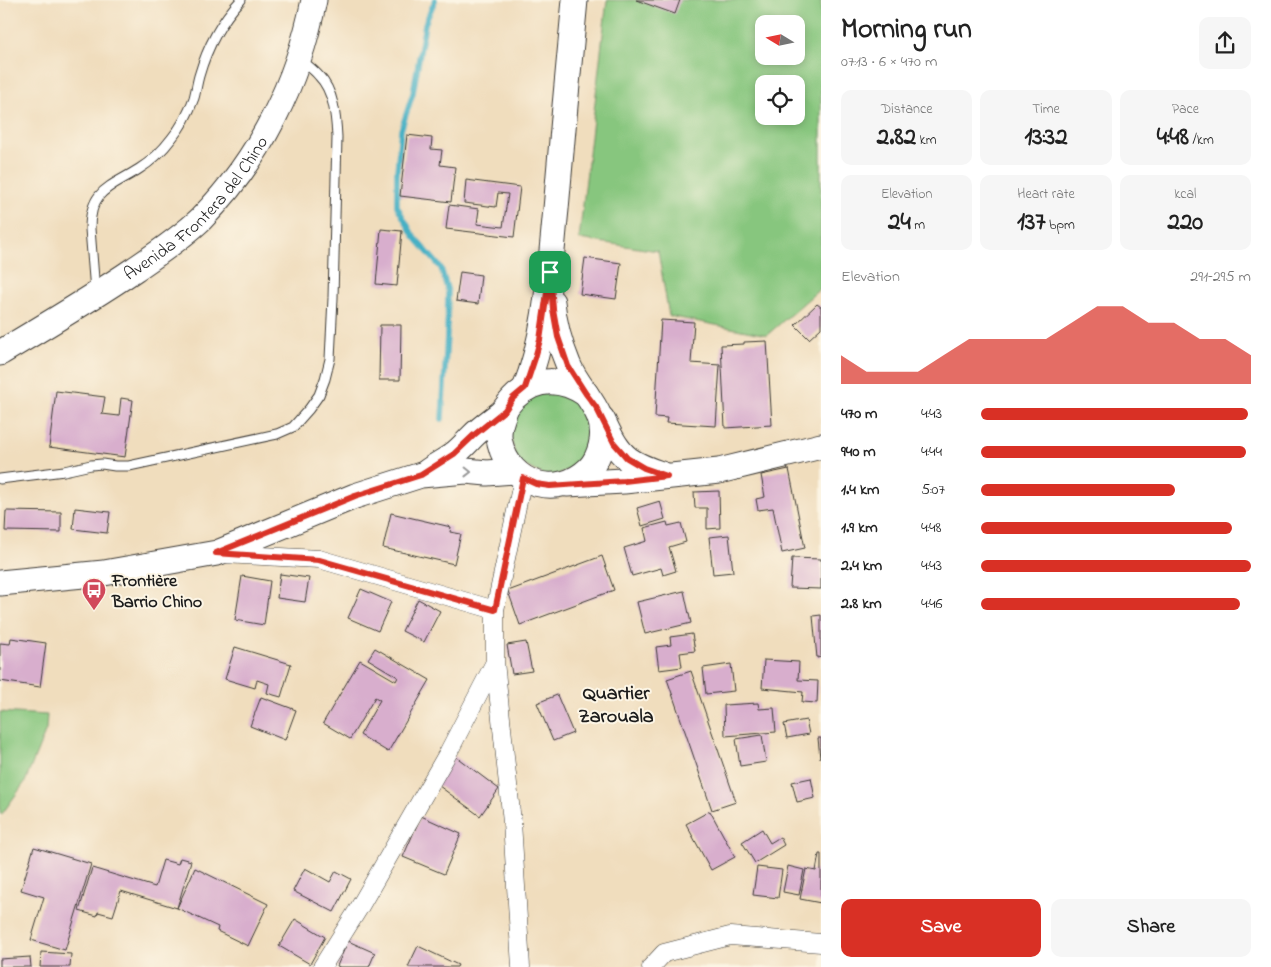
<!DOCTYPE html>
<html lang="en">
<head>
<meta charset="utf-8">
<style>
	:root { --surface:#fff; --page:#f6f6f6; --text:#222; --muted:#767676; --accent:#d93025 }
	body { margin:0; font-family:"Indie Flower",sans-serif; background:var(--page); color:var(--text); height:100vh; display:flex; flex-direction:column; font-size:19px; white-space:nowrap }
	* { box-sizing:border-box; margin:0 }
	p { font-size:16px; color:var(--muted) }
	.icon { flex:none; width:28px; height:28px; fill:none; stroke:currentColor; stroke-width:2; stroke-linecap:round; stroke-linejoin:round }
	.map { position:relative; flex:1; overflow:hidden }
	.sheet { display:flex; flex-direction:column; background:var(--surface); width:450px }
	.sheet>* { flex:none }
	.needle { width:32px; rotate:280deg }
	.buttons { position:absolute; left:755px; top:15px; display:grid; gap:10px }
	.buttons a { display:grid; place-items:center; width:50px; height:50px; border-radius:10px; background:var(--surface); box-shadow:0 2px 8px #0003; font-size:25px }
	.pin { position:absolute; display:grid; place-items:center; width:42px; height:42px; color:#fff; margin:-21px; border-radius:10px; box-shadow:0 2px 8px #0006 }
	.round { display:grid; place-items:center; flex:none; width:52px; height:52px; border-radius:10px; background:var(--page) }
	.head { display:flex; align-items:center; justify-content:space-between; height:85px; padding:0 20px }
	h1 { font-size:28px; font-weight:700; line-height:38px }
	.figures { display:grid; grid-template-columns:repeat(3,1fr); gap:8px; height:85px; padding:5px 20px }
	.figures div { display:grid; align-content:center; border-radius:10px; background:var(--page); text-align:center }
	.figures b { font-size:25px; font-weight:700 }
	.figures small { font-size:14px; font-weight:400 }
	.figures p { font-size:14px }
	.chart { height:140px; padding:10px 20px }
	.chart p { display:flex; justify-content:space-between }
	.chart svg { width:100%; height:90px; margin-top:5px; fill:var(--accent); opacity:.7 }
	.cta { display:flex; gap:10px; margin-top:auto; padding:10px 20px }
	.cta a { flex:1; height:58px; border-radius:10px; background:var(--accent); color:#fff; font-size:20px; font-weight:700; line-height:58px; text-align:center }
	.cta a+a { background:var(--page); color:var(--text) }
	ul { padding:0 20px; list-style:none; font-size:16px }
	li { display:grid; grid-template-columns:80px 60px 1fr; align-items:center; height:38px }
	li i { height:12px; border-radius:6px; background:var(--accent) }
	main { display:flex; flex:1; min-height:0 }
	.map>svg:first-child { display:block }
</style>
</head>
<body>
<main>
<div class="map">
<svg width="821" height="967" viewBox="0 0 821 967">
	<rect width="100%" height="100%" fill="#fcf5e5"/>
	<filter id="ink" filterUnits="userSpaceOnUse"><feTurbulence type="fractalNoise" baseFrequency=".02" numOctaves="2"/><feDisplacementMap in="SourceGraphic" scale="10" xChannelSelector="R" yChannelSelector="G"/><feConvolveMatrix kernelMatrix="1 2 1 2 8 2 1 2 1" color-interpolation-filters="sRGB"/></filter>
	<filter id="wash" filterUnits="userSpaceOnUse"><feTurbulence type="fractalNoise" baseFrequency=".0096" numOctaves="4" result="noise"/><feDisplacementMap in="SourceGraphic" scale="20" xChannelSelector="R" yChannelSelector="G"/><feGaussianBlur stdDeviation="1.12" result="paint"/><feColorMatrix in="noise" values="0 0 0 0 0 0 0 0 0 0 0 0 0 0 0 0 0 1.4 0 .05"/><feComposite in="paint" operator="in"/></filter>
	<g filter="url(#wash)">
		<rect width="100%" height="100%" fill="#f0ddbd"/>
		<path fill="#87c67e" stroke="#52714d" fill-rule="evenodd" d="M607,0h214v288l-54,47 -98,-19 -11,-65 -79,-12zM764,24h32v32h-32zM764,84h32v32h-32z
			M540,391l36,6 19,30 -11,36 -34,15 -33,-16 -9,-36 4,-12z
			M0,712l47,3 -1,15 -21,52 -23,32h-2z"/>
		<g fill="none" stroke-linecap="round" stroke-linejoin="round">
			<path stroke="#46b0c4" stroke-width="5.5" d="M435,0l-10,24 -12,69 -12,37 -4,41v35l16,29 28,33 7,24 -1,42 -5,85"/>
		</g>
		<g id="blocks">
			<path fill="#d8aecd" d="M636,0h44l-5,14z
				M407,135l25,3 -1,11 11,1 -2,15 15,2 -4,35 -51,-6z
				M466,180l54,7 -6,50 -68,-8 3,-24 30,4 -2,15 26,3 5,-33 -10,-1 -2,14 -32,-4z
				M381,229l21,2 -5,55 -21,-2z
				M585,258l36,5 -5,36 -36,-5z
				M460,272l21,3 -3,29 -22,-3z
				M817,304l4,3v21l-12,11 -14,-14z
				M661,320l33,2 -3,41 29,2 -4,61 -50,-3 1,-5 -12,-1z
				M380,325h21l-1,55h-21z
				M767,341l5,84 -47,3 -4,-83 23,-1v-2z
				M56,391l49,6 -3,17 17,2 2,-18 12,2 -8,57 -76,-10z
				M789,469l16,79 -23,5 -9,-45 -15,2 -2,-11 9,-2 -4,-22z
				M719,491l1,37 -13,1v-21h-12l-1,-16z
				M660,501l5,18 -23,7 -5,-18z
				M75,508l35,4 -3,21 -34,-4z
				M6,511l55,1v20l-56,-1z
				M391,513l60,14 -1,5 11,2 -7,30 -71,-16z
				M667,522l1,4 13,-3 5,19 -17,5 7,24 -13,4 -2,-7 -29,8 -8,-28 23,-7 -3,-13z
				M729,535l4,37 -20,2 -4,-37z
				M602,556l12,34 -94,35 -12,-34z
				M792,558l29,1v30l-31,-1z
				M280,574l29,4 -4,24 -28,-4z
				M242,576l28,5 -6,44 -29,-5z
				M361,589l30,13 -13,29 -30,-13z
				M684,591l7,32 -46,11 -8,-32z
				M418,599l22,12 -16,31 -22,-11z
				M821,615v42l-4,1 -4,-42z
				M692,634l3,17 -15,2 2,14 -23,3 -3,-23 15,-2 -1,-8z
				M11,638l35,5 -6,44 -40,-6v-38l10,1z
				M526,642l6,29 -20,3 -5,-29z
				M235,647l56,17 -10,33 -14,-4 2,-9 -12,-4 -2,8 -30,-9z
				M375,648l55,32 -42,72 -28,-17 20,-35 -5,-3 -25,42 -27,-16 37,-63 36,21 2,-4 -30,-18z
				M764,660l35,2 -1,18 20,1 -1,22 -15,-1 1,-10 -41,-4z
				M731,664l3,27 -28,3 -3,-26z
				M691,671l45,131 -24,8 -45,-131z
				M557,695l16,38 -20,8 -16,-38z
				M261,697l35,13 -11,30 -35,-14z
				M758,703l1,6 15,-1 2,24 -51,4 -1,-31z
				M806,720l3,14 -22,4 -3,-14z
				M762,735l4,27 -26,4 -4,-27z
				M818,738h3v19l-1,1z
				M455,756l44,33 -19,27 -45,-33z
				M811,778l4,20 -18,4 -5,-20z
				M710,811l25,46 -24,13 -25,-46z
				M421,816l40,18 -17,40 -41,-17z
				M762,829l8,14 10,-6 4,8 -29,18 -13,-21z
				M34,847l57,17 -26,86 -34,-10 13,-43 -23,-7z
				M819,854h2v49l-21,-4 6,-30 10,2z
				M180,858l11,3 -14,47 -56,-17 -8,25 -15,-4 -1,4 -18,-5 13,-43 63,19 8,-27 15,4z
				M788,866l16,4 -5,25 -16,-3z
				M757,867l25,3 -4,28 -25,-3z
				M195,868l73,36 -20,42 -31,-15 1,-4 -41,-19z
				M305,868l25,14 6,-11 15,8 -17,33 -41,-21z
				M295,919l30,18 -15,27 -31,-18z
				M348,941l27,12 -6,14h-29l-3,-1z
				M418,946l40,19 -1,2h-49z
				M41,952l30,2 -1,13h-30z
				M30,957l1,10h-31v-8z"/>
		</g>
	</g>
	<g filter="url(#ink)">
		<use href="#blocks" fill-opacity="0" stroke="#3c3934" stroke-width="1"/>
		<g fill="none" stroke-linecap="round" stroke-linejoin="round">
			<defs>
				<path id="lane" d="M95,291l-5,-62c0,-40 21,-42 49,-60 13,-8 24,-19 33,-31 10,-12 17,-26 22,-40 2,-7 3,-15 5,-22 8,-28 22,-55 42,-76
					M0,479l64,-8 27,-6 11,-1 13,2h14l148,-32 16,-7 16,-18 10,-14 6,-16 5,-20 3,-61 4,-161c-1,-20 -3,-46 -18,-61 -5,-6 -12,-11 -18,-16"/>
				<path id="street" d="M222,554l97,5 176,51
					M322,967l37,-59 89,-155 47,-91
					M521,967l-9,-145 -17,-160v-52l28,-132
					M651,967l13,-14 66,-17 91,7"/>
				<g id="secondary">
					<path id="s1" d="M0,353c45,-27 91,-54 135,-84 22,-15 46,-31 66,-50 59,-60 97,-137 113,-219"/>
					<path d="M525,389c22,-55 25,-122 31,-180 6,-70 12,-139 19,-209"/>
					<path d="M505,410c-4,11 -8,22 -5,33 10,43 58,56 89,26 6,-6 10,-15 12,-23 9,-35 -22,-53 -33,-82 -8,-19 -14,-41 -16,-62"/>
					<path d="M602,419c7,14 13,30 26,40 11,8 24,12 36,16"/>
					<path d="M427,472c8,-6 18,-11 26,-17 7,-5 13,-12 20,-19 8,-8 18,-15 27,-22 6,-5 9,-12 15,-17 22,-21 47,-19 71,-3"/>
					<path d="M567,484l57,-3 95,-10 102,-25"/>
					<path d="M0,583l104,-10 113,-20 138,-57 66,-21 45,-4 21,2 27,-2"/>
				</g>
			</defs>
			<use href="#lane" stroke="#3c3934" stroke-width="11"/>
			<use href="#street" stroke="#3c3934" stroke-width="19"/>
			<use href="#secondary" stroke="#3c3934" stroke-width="27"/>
			<use href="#lane" stroke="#fff" stroke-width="9"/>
			<use href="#street" stroke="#fff" stroke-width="18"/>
			<use href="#secondary" stroke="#fff" stroke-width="25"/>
		</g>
		<defs><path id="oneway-chevron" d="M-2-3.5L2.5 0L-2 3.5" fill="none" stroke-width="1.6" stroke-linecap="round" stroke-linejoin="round" transform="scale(1.25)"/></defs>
		<use stroke="#999" href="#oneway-chevron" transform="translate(468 472) rotate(1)"/>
	</g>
	<g fill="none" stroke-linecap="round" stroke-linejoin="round" filter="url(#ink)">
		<defs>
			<path id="route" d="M550,272l3,37 5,28 10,29 18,28 10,13 18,36 13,15 17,10 23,8 -43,5 -74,5 -14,-2 -13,-6 -28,132 -176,-50 -103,-7 139,-57 66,-21 33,-21 20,-19 31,-25 8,-12 12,-10 10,-30 5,-18z"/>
		</defs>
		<use href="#route" stroke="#fff" stroke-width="10"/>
		<use href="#route" stroke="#d93025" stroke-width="6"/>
	</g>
	<defs>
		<symbol id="bus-pin" viewBox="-11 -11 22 30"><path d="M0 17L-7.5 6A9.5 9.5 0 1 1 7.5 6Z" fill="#d1495b" stroke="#fcf5e5"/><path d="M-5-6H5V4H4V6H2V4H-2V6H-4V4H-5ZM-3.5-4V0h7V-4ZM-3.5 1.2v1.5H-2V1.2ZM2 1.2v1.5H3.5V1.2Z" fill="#fff"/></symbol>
	</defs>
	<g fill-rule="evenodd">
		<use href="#bus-pin" x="80" y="576" width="28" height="38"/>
	</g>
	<g text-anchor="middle" stroke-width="4" stroke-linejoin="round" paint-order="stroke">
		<g font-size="18" fill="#1c1c1c" stroke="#fcf5e5">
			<text dy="6" stroke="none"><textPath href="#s1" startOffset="246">Avenida Frontera del Chino</textPath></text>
		</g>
		<g font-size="18" font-weight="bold" fill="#1c1c1c" stroke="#fcf5e5" text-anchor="start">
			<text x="112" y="586">Frontière<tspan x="112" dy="21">Barrio Chino</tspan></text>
		</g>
		<g font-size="20" font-weight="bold" fill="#1c1c1c" stroke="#fcf5e5">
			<text x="616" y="699">Quartier<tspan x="616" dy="23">Zarouala</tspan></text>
		</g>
	</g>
</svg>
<div class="buttons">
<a><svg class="needle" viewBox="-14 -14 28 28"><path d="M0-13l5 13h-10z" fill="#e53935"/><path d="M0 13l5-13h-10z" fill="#767676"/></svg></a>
<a><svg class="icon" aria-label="locate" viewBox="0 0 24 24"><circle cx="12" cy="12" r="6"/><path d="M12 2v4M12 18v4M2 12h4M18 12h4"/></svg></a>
</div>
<div class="pin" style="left:550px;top:272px;background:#1e9e55"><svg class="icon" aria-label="arrive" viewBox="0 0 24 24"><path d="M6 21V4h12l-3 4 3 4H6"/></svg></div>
</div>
<section class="sheet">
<div class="head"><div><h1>Morning run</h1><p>07:13 · 6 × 470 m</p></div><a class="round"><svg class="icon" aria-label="share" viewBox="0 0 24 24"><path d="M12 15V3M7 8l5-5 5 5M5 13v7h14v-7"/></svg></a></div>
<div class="figures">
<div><p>Distance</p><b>2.82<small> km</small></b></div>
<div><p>Time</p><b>13:32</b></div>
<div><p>Pace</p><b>4:48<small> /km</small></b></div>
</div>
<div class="figures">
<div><p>Elevation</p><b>24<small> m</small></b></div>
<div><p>Heart rate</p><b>137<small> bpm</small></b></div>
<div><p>kcal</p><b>220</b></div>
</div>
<div class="chart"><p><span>Elevation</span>291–295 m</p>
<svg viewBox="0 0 160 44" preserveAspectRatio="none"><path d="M0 44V30L10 38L20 38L30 38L40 30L50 22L60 22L70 22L80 22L90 14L100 6L110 6L120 14L130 14L140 22L150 22L160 30V44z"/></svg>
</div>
<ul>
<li><b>470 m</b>4:43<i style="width:99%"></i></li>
<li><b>940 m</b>4:44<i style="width:98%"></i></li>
<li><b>1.4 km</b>5:07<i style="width:72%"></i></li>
<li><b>1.9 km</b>4:48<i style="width:93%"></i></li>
<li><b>2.4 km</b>4:43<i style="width:100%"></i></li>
<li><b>2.8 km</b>4:46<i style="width:96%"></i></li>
</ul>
<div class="cta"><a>Save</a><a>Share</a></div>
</section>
</main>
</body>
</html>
